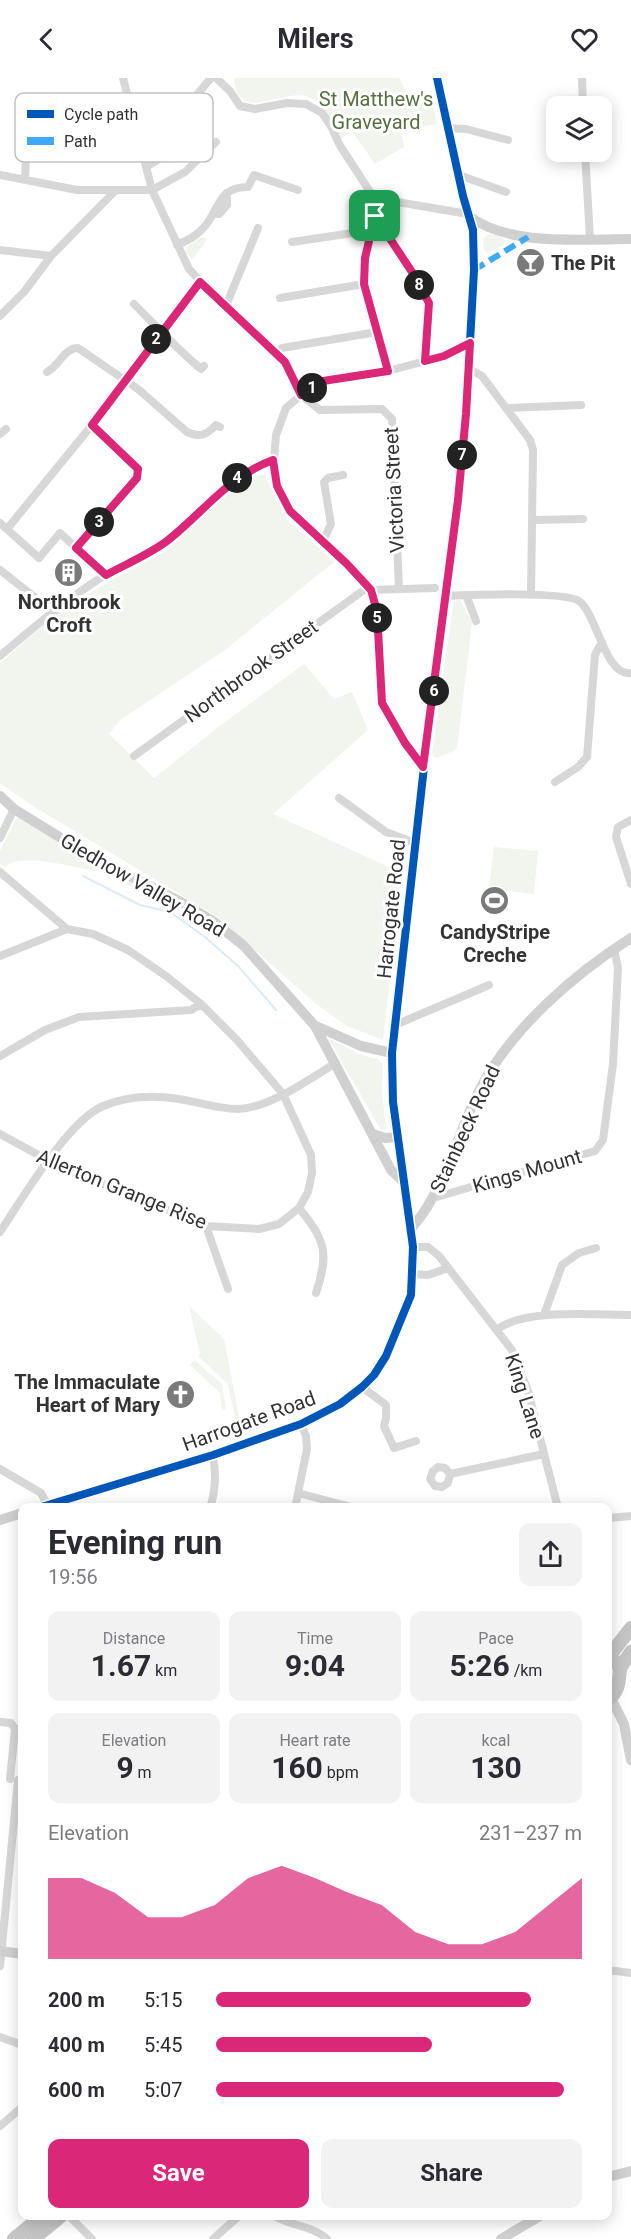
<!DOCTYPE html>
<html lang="en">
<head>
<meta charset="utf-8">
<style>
	:root { --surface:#fff; --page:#f2f2f3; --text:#2b2b33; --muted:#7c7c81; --accent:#db2777 }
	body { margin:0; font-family:Roboto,sans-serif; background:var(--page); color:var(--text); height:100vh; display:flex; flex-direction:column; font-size:22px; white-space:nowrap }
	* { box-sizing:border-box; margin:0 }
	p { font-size:20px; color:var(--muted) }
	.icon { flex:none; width:33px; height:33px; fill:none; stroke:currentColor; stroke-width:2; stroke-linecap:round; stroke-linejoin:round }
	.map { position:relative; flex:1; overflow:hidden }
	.drawer { position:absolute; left:18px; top:1425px; width:594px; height:717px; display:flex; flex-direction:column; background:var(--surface); border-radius:12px; box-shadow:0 3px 15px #0003 }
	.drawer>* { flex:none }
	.buttons { position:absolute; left:546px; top:18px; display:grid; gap:12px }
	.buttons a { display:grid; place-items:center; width:66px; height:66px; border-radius:12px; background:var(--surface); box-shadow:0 3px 15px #0003; font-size:30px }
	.pin { position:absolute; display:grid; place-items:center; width:51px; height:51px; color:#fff; margin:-26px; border-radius:12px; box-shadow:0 3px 9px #0006 }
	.km { position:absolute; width:30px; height:30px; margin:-15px; border-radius:50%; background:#222; color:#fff; font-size:16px; line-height:30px; text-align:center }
	.round { display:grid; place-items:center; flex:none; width:63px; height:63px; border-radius:12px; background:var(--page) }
	.head { display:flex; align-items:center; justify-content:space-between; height:102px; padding:0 30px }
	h1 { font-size:33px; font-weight:700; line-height:45px }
	.figures { display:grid; grid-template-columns:repeat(3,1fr); gap:9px; height:102px; padding:6px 30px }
	.figures div { display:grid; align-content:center; border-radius:12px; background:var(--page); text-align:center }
	.figures b { font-size:30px; font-weight:700 }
	.figures small { font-size:16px; font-weight:400 }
	.figures p { font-size:16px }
	.chart { height:168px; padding:12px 30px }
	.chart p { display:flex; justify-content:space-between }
	.chart svg { width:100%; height:108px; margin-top:6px; fill:var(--accent); opacity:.7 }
	.cta { display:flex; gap:12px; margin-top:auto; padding:12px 30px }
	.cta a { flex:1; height:69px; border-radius:12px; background:var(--accent); color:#fff; font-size:24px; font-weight:700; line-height:69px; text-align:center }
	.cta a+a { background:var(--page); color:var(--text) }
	ul { padding:0 30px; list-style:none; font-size:20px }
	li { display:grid; grid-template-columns:96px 72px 1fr; align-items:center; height:45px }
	li i { height:15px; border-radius:8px; background:var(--accent) }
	header { display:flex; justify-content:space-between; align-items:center; height:78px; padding:0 30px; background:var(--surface); font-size:27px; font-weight:700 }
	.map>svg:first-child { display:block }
</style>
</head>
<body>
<header><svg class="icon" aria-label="back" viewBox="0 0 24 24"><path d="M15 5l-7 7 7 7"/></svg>Milers<svg class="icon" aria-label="heart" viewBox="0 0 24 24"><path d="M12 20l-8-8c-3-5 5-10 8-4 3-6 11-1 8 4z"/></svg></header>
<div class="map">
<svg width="631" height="2161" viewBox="0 0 631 2161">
	<rect width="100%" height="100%" fill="#fff"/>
	<path fill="#f1f5ed" d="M234,0h165l13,24 19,-6 6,28 -36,6 3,17 -29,17 -23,-33 -12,9c-8,-16 -12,-33 -29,-42 -23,-13 -75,29 -77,-20z
		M489,156l13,3 3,4 -2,4 -15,8 -4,-3 -1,-11z
		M201,159l7,2 -16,21 -6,-8 1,-5z
		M258,397h7l22,44 47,43 -109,88 -106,71 -10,13 45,44 67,-53 83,-61 30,35 18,-7 16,38 -95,84 129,59 -19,167 -36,-14 -32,-23 -97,-86 -185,-111 -33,-23v-120l56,-49 57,-35 53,-28 67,-62z
		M460,522l12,23 -15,125 -4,3 -16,7 -4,-2 -1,-3 21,-148 2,-4z
		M18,740l4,1 153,85 -2,3 -78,-38 -1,2c-20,-4 -74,-19 -89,-4l-5,-3v-13l16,-32z
		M494,769l44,4 -4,43 -45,-5z
		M486,815l21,2 -2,14 -21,-2z
		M330,961l29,15 18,5 6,5 -1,28 4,37 -5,1 -52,-90z
		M189,1228l35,33 15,78 7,18 -4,1 -7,-17 -7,-35 -30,-28 2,-2z
		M194,1282l28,24 4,25 -4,1 -2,-17 -30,-28z"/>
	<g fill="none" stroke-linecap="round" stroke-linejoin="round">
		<path stroke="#ddebf3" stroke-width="2" d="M83,798l57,29 30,7 35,25 33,29 38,44"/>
		<path stroke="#d7d7d7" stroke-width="8" d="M123,0l29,112 37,79 36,39 60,54 16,33 -15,13 -10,27 -2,25 3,26 13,25 57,53 24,26 6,21 5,92 23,40 19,24
			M216,0l14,13 10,15 15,3 32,-6 19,1 16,9 10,15 7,16 35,54 94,16
			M582,0l1,28
			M448,50l18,1 42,11
			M585,74l5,87
			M146,89l21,-13 28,-57 16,-19
			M0,97l77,15h75l33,-18 31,-30
			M459,97l47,17
			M25,102l2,-48
			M374,120l1,18 -10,42 -1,26 24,87
			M214,135l5,1 8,-9v-12
			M375,138l37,56 17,31 -4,58
			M292,164l81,-12
			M177,167c11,-5 20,-9 28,-19 15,-18 13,-39 43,-39l6,-12 44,15
			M0,172l51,6 -27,36 -24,24
			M51,178l64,-65
			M280,220l84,-14
			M134,226c22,22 43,45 67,65l3,-3
			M225,230l33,-80
			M282,270l95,-16
			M469,291l13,7 48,64 3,10 -2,145
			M47,294c13,-7 17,-24 31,-24l60,41 49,43c14,6 19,3 29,-7l4,2
			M506,330l75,-3
			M0,356l6,-5
			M532,442l51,-1
			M0,445l39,35 21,-25 46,42
			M7,451l85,-104 108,-143
			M323,463l8,-17 -7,-42 4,-4 15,-3
			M76,469l61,-69 1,-9 -46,-44
			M0,492l52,41
			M399,511l-7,-170 -10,-10 -62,1 -19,-15 22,-14 65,-10 56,-15 25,-13
			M371,512l64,-2
			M466,517l10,26
			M445,518c22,-1 120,-5 134,5 18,13 26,76 52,72
			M0,578c34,-29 67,-57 105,-81 20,-12 41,-20 60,-33 40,-29 58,-64 109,-82
			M134,678l234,-169
			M555,704l23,-15 9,-10 8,-102 7,-13
			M339,720l47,34 29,11
			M631,742l-13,7 -2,10 15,47
			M0,760l14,-29
			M0,794l67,57 26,5 35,16 38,26 35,28 36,36 46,54 28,61 1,18 -4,19 -9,16 -20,16 -20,5 -53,-3 -92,-38 -50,-19 -64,-35
			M0,878l67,-27
			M395,947l94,-40
			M0,978l45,-26 34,-13 112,-7 10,-6
			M433,1120l162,-47 8,-11 10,-76 5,-96 -4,-19
			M299,1130c27,33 30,45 17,85
			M206,1148l22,63
			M0,1154c22,-33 68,-111 103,-126 24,-10 52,-11 76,-7 20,3 39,10 59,10 32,-1 71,-30 98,-46
			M413,1169h15l11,9 73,94 16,41 30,117
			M412,1196l16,1 20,-7
			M544,1237l18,-50 17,-12 17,-5
			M497,1252c25,-22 101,-15 134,-15
			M362,1309l24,18v13l-2,8 10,22 22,-7
			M0,1391l41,24 6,11
			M450,1396l-2,9 -6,4 -7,-1 -5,-7 3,-8 5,-4 7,1 5,6 94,-20
			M298,1415l57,15
			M210,1430c6,-19 6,-34 3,-53
			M295,1430l12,-59 -1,-13 -5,-12
			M608,1440l23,-2
			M0,1644l11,1 4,6
			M10,1701l5,-50h7
			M0,1888l18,-186
			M608,1892l23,3
			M0,1959l22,8
			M0,2048l22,-19
			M69,2138l23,23
			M275,2138c16,10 38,10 52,23
			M213,2161l26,-23"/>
		<path stroke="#d0d0d0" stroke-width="10" d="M468,137c39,32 115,24 163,24
			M0,718l14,13 73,45 94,48 32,19 31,25 71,80 76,144 13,12
			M316,948l45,20 31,7
			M373,1056l12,4 13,-1
			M411,1151c7,-9 14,-17 19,-27 21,-35 31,-76 50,-113 31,-60 94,-115 151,-151
			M38,1430l175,-53 88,-31 39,-20 22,-17 12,-12 12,-19 25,-61 2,-48 -20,-145 -1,-49 32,-286 34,-267 8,-86 8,-144 -1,-40 -10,-34 -26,-118
			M0,1442l22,-7
			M611,1620l13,26 7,36
			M0,1873l22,3
			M608,2099l23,-6
			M501,2161l39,-23"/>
		<path stroke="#c4c4c4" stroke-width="14" d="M608,1577h2l10,13c-1,12 -1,25 -12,31
			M610,1577l21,-27
			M620,1590l11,-16
			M14,2161l28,-23
			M33,2161l28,-23"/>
		<path stroke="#3fa9f5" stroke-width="6" stroke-dasharray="12 6" stroke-linecap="butt" d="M474,192l54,-33"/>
		<defs>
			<path id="cycleway" d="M38,1430l175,-53 88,-31 39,-20 22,-17 12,-12 12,-19 25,-61 2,-48 -20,-145 -1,-49 32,-286 34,-267 8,-86 8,-144 -1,-40 -10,-34 -26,-118"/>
		</defs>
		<use href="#cycleway" stroke="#fff" stroke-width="11"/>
		<use href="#cycleway" stroke="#0057b8" stroke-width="8"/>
	</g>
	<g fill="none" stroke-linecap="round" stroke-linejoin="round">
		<defs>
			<path id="route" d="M375,138l37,56 17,31 -4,58 19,-5 26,-13 -4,71 -8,86 -35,267 -18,-24 -23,-40 -5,-92 -6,-21 -24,-26 -57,-53 -13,-25 -4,-26c-46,17 -69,52 -106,81 -19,14 -41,23 -61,34l-30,-27 61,-70 1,-9 -46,-44 108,-143 85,80 16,33 22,-14 65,-10 -24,-87 1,-26z"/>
		</defs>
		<use href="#route" stroke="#fff" stroke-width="12"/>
		<use href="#route" stroke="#db2777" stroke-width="8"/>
	</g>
	<defs>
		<symbol id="bar-disc" viewBox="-11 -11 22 22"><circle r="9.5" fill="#7a7a7a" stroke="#fff"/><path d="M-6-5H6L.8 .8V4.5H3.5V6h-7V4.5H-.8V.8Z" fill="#fff"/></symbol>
		<symbol id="building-disc" viewBox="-11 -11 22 22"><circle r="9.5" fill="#7a7a7a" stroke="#fff"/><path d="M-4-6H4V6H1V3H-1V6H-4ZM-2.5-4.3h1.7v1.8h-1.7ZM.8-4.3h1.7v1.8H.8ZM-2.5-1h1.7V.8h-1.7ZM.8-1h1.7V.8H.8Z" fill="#fff"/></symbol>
		<symbol id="stadium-disc" viewBox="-11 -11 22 22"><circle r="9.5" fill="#7a7a7a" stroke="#fff"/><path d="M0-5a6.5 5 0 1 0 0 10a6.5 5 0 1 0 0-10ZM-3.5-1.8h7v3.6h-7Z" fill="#fff"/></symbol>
		<symbol id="church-disc" viewBox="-11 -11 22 22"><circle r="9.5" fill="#7a7a7a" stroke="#fff"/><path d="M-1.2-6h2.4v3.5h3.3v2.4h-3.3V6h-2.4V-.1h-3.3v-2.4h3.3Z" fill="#fff"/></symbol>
	</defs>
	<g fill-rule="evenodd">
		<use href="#bar-disc" x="514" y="168" width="33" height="33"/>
		<use href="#building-disc" x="52" y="478" width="33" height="33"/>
		<use href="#stadium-disc" x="478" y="806" width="33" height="33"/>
		<use href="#church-disc" x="164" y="1300" width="33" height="33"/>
	</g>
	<g text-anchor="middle" stroke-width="6" stroke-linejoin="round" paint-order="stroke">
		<g font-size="20" fill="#56703f" stroke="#fff">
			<text x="376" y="28">St Matthew's<tspan x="376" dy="23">Graveyard</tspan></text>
		</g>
		<g font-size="20" font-weight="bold" fill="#333" stroke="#fff">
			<text x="551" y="192" text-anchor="start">The Pit</text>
			<text x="69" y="531">Northbrook<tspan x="69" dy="23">Croft</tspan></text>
			<text x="495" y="861">CandyStripe<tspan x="495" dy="23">Creche</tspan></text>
			<text x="160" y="1311" text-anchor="end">The Immaculate<tspan x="160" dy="23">Heart of Mary</tspan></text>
		</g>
		<g font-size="20" fill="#333" stroke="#fff">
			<text transform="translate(394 412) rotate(-93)" y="7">Victoria Street</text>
			<text transform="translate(251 593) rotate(-36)" y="7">Northbrook Street</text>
			<text transform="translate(143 807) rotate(30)" y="7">Gledhow Valley Road</text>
			<text transform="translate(391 831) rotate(-84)" y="7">Harrogate Road</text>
			<text transform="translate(465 1051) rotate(-65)" y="7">Stainbeck Road</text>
			<text transform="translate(527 1093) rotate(-16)" y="7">Kings Mount</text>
			<text transform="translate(122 1111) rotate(22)" y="7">Allerton Grange Rise</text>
			<text transform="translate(525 1318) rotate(72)" y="7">King Lane</text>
			<text transform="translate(249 1343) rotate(-20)" y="7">Harrogate Road</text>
		</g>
	</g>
	<rect x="15" y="15" width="198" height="69" rx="9" fill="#fff" stroke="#c2c2c2" stroke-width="1.5"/>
	<rect x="27" y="32" width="27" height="8" fill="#0057b8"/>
	<rect x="27" y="59" width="27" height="8" fill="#3fa9f5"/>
	<g font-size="16" fill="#333">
		<text x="64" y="42">Cycle path</text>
		<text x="64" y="69">Path</text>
	</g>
</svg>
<div class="buttons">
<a><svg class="icon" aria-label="layers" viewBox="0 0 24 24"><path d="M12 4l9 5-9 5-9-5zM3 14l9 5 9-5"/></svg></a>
</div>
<div class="pin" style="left:375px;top:138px;background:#1e9e55"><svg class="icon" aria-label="arrive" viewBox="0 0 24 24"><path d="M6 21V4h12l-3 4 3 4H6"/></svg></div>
<b class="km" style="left:312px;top:310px">1</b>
<b class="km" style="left:156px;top:261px">2</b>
<b class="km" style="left:99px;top:444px">3</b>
<b class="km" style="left:237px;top:400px">4</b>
<b class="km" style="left:377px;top:540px">5</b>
<b class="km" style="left:434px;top:613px">6</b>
<b class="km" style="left:462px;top:377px">7</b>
<b class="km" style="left:419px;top:207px">8</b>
<section class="drawer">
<div class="head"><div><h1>Evening run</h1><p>19:56</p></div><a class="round"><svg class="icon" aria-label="share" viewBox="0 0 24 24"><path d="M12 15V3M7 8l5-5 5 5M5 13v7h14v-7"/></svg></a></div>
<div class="figures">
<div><p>Distance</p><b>1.67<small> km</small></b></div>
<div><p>Time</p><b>9:04</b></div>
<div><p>Pace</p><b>5:26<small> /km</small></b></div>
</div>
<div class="figures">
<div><p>Elevation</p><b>9<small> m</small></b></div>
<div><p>Heart rate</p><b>160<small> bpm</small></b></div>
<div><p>kcal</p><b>130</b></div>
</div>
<div class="chart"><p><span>Elevation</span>231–237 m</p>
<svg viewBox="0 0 160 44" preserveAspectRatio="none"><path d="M0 44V11L10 11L20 17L30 27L40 27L50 22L60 11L70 6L80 11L90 17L100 22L110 33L120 38L130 38L140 33L150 22L160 11V44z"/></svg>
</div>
<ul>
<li><b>200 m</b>5:15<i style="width:86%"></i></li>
<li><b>400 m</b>5:45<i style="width:59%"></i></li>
<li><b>600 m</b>5:07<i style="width:95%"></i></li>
</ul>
<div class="cta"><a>Save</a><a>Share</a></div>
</section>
</div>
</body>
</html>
